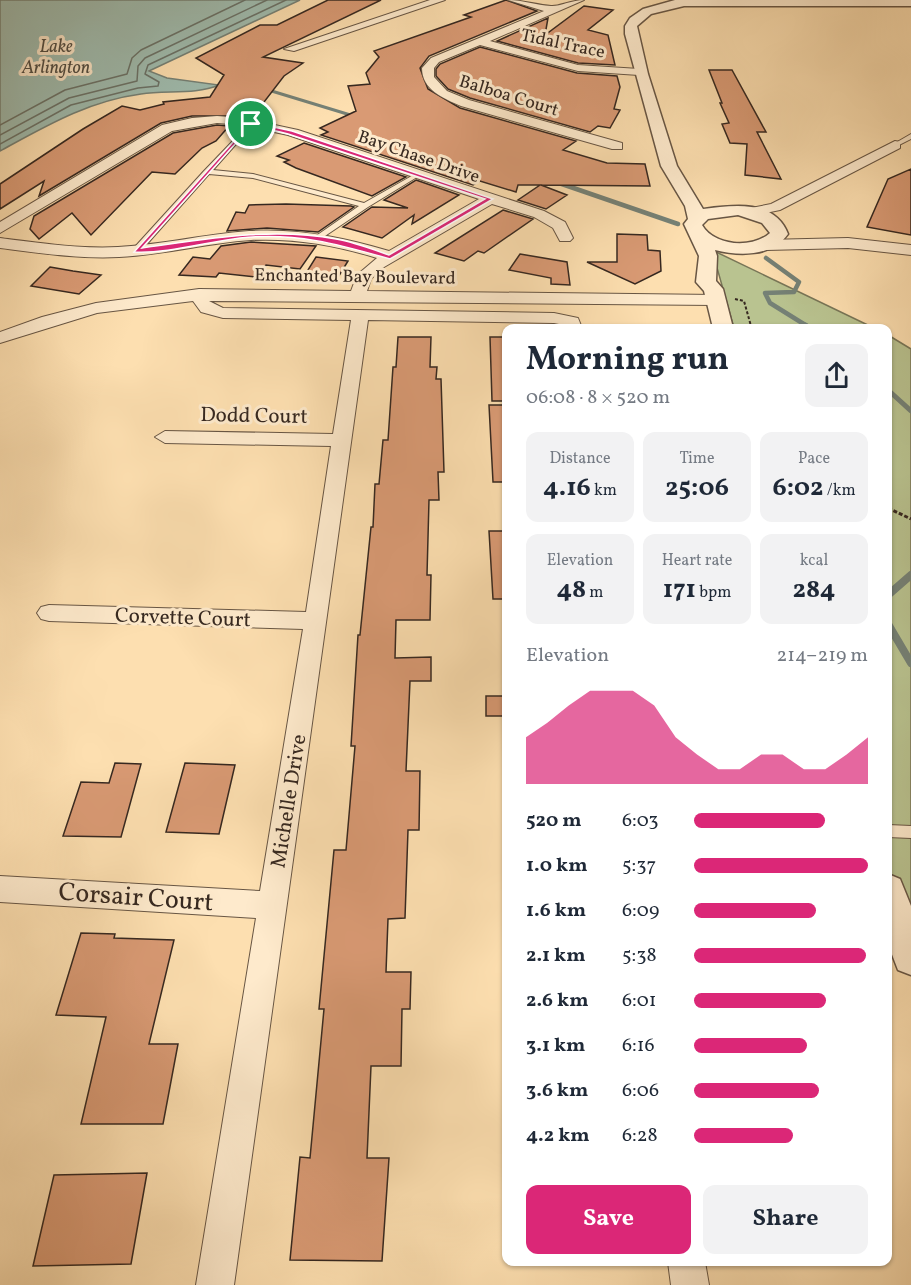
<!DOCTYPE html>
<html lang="en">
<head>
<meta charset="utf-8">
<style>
	:root { --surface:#fff; --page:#f2f2f3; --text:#1f2937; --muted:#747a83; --accent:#db2777 }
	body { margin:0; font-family:Vollkorn,serif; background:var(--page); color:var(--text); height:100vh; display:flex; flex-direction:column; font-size:22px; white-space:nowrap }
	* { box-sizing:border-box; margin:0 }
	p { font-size:20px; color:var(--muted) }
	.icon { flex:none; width:33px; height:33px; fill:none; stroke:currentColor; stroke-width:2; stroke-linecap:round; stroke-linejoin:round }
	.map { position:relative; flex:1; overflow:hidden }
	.side { position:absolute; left:502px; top:324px; width:390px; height:942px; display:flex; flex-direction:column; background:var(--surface); border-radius:12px; box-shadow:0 2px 4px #0004 }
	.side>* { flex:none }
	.pin { position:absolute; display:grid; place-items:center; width:51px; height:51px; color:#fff; margin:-26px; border:3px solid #fff; border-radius:50%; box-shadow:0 2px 6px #0007 }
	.round { display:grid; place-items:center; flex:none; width:63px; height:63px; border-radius:12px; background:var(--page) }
	.headline { display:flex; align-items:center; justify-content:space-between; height:102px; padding:0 24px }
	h1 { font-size:33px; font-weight:700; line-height:45px }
	.figures { display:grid; grid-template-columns:repeat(3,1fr); gap:9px; height:102px; padding:6px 24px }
	.figures div { display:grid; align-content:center; border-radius:12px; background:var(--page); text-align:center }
	.figures b { font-size:26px; font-weight:700 }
	.figures small { font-size:16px; font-weight:400 }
	.figures p { font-size:16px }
	.chart { height:168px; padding:12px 24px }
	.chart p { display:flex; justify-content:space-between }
	.chart svg { width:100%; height:108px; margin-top:6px; fill:var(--accent); opacity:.7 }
	.button { display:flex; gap:12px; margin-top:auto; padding:12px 24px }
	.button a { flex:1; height:69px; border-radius:12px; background:var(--accent); color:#fff; font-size:24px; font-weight:700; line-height:69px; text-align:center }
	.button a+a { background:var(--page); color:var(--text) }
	ul { padding:0 24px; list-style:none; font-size:20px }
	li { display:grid; grid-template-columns:96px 72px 1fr; align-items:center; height:45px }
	li i { height:15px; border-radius:8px; background:var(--accent) }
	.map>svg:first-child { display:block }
</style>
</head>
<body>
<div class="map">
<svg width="911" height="1285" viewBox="0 0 911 1285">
	<rect width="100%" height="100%" fill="#fddfb0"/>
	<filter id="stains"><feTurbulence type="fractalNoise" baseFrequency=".00333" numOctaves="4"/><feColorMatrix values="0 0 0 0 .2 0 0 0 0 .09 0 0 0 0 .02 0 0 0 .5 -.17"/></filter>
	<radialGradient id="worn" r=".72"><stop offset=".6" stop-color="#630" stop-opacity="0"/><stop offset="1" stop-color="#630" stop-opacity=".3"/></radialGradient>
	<path fill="#b9c390" stroke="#787658" stroke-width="1.5" d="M712,250l162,78h-140z
		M888,335l23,14v590l-23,-62z"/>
	<path fill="#9fbcaf" stroke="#758176" stroke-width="1.5" d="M0,0h300l-151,71 18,7 52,7c-24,10 -52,5 -78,9 -53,7 -95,32 -141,57z"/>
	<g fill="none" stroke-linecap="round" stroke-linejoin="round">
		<path stroke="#6a7268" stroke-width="1.5" d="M0,125l65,-35 62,-16 5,-16 9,-8 104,-50
			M0,135l69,-37 68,-17 1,-15 7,-8 122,-58
			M0,144l71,-39 67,-17 20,-2 1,-4 -14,-8 3,-9 138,-65"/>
		<path stroke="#758176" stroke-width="3" d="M265,89l92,28"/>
		<path stroke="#758176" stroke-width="4.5" d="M556,182l122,42
			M766,258l33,24 -5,10 -29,1 5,10 37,23"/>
		<path stroke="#758176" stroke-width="5" d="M805,325l5,3
			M888,390l23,21"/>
		<path stroke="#758176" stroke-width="8" d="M888,595l23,-20
			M888,624l23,39"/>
	</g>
	<path fill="#d99a74" stroke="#362820" stroke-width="1.5" d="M328,0h53l-118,57 40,6 -19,13 -23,30 -6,-1 -4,6 -8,-1 -4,6h-47l-31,7 -122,73 5,-15 -44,28v-25l83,-55 39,-23 18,4 24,-6 -1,-2 47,-5 14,-22 -28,-17 64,-33h17z
		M506,0l31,11 -108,45 -9,12 8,21 32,19 116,33 -13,9 44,13 38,1 5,22 -109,-1 26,10 -21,14 -28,-9 22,-15h-22l-2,7 -36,-11 -7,4 -152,-50 7,-3 -8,-4 36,-17 -8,-25 22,-2 -4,-11 13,-16 -5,-6 97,-34 -7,-2z
		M584,6l29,4 -25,20 20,5 7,30 -37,-2 -81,-22 51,-23 -3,17z
		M480,47l97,26 40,3 3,11 -6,22 6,1 -10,18 -12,-2 -8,6 -120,-34 -22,-9 -12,-13v-7l4,-5z
		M709,70h23l34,62h-9l24,47 -36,-4 2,-31 -17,-1 -8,-19 7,-1 -9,-20h2z
		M217,125l12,1 -13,15 -14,7 -27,26 -23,-2 -61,63 -19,-22 -33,26 -9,-10 4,-13 139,-83z
		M304,143l102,34 -34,19 -76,-28 -12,-6 5,-2 -12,-4z
		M911,169v66l-44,-8 21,-48z
		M416,180l43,15 -47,29 2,-9 -32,23 -39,-11 29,-20 36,1 -24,-8z
		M286,204l65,2 3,1 -36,25 -51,-4 -40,3 9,-19 9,1 4,-8z
		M503,210l30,9 -49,34 -6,-2 -14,10 -29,-8z
		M617,234l30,1 1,15 12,1 1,20 -26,13 -48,-22h30z
		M251,242l65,4 -16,23 -34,-4 -9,12 -38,-4 -3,4 -37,-2 14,-18 17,2 11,-13z
		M520,254l47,8 3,23 -19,-1v-6l-42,-8z
		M316,257l32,4 -11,18 -34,-1z
		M50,267l23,4 28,4 -22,19 -48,-8z
		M398,337h33l-1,30h7l-1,12h5l3,93h-6l1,28h-10l-2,75h4l-1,45h-34l-1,38 36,-1v24h-21l-4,90h14l-1,59h-11l-3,88 -17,1 -2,53h25l-1,37h-8l-1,57h-30l-4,92h22l-7,103 -92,-1 10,-103 10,1 14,-149h-5l15,-159h12l9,-104h-4l7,-111h2l11,-108h2l2,-43h4l4,-44h5l5,-73h3z
		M490,337h17v64h-15z
		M489,405h18v77h-14z
		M489,531h18v68h-14z
		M486,696h21v20h-21z
		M115,763l26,1 -20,73 -58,-1 18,-54 28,1z
		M185,763l50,2 -16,69 -53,-2z
		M81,933l34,1 -1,4 60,2 -25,104h29l-15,80h-82l25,-107 -50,-2z
		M147,1173l-16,91 -98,2 21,-91z"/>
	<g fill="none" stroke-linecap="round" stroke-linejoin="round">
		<defs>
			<path id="service" d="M251,122l2,1v2l-40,45 40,4 111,29 53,-30 5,1 -54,33 -49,33 -4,-2 1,-2 43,-30 -106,-28 -44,-4 -70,79h-6v-4l71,-78z
				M911,134v5l-14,7 -5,-1z
				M888,825l23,1v12l-23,-1z"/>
			<path id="minor" d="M430,0h15l-151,51 -10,-2z
				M508,0c15,0 28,5 43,6 7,1 21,-6 33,-6l-94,41 88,24 61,4 6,3 -6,3 -61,-4 -98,-26 -41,17 -5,6v9l13,14 22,9 153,43v6h-10l-151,-43c-18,-8 -39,-16 -39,-38l9,-10 113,-47z
				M217,116l25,2 56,12 246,81 21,11 8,16 -3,3h-10l-7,-13 -19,-11 -42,-13 -113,66 -8,9 -4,12 349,4 8,5 -8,5 -507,-4 14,7 331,5 24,5 4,10h-17l-1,-3 -10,-2 -186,-3 -134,965h-38l60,-367 -256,-16v-26l260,15 43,-262 -254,-8 -8,-2 -4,-6 4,-6 8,-2 257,7 25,-166 -166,-3 -10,-6 10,-6 168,3 18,-114 -128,-2 -22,-6 -8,-11 -96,12 -97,30v-11l42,-15 54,-14 103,-14 152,2 6,-16 20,-17c-41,-13 -83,-20 -126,-18 -45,3 -88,15 -132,17 -40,2 -80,-4 -119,-9v-10c39,5 79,11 118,9 44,-2 87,-13 131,-16 48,-3 94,6 140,20l90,-52 -191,-64 -46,-10 -25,-2 -45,8 -172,102v-11l162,-97 30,-7z
				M895,141l5,1v6l-120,62 -29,6 -7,-4 2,-3 25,-5z
				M848,238l63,7v10l-63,-7 -82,2 -8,-5 8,-5z
				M668,1262h37l4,23h-38z"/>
			<path id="tertiary" d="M675,0h236v6h-227l-33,8 -14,12 11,48 29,92 26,43c30,-4 72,-10 85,25 -16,23 -49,22 -73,16l2,6 -1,25 7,8 10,39h-20l-9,-37 -8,-9 3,-26 -15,-32 4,-5 -3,-13 -24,-40 -36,-132v-8l5,-8 13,-9zM738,215l24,8 8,10c-18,16 -56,13 -68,-8l6,-6z
				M888,874l12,5 11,27v69l-13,-5 -10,-26z"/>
		</defs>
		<use href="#service" stroke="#685644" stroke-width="2"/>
		<use href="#minor" stroke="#685644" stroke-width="2"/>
		<use href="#tertiary" stroke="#685644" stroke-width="3"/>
		<path stroke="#362820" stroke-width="2" stroke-dasharray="3 2" stroke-linecap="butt" d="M735,299l9,2 7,25"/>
		<path stroke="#362820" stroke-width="3" stroke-dasharray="4 2" stroke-linecap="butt" d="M751,325l1,3
			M888,508l23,11"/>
		<use href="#service" fill="#feeacc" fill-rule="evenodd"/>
		<use href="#minor" fill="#feeacc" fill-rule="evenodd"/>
		<use href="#tertiary" fill="#feeacc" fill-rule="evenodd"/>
	</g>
	<path fill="#db2777" stroke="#fff" stroke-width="1.5" fill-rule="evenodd" d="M251,122l41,9 201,68 -103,60c-52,-15 -95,-27 -150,-21 -33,4 -74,16 -106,14zM252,125l36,9 197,65 -96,56c-17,-6 -35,-13 -53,-16 -65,-12 -129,0 -194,9z"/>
	<g text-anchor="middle" stroke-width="6" stroke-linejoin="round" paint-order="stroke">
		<g font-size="18" fill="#362820" stroke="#feeacc">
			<text transform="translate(563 43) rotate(12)" y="6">Tidal Trace</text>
			<text transform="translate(509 95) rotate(17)" y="6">Balboa Court</text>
			<text transform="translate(419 156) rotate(19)" y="6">Bay Chase Drive</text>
			<text transform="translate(355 276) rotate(1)" y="6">Enchanted Bay Boulevard</text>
		</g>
		<g font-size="18" font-style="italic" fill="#504d44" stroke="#feeacc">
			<text x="56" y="52">Lake<tspan x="56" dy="21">Arlington</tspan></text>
		</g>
		<g font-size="21" fill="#362820" stroke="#feeacc">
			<text transform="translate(254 415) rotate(1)" y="7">Dodd Court</text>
			<text transform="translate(183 617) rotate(2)" y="7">Corvette Court</text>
			<text transform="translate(288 801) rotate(-81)" y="7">Michelle Drive</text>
		</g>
		<g font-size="26" fill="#362820" stroke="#feeacc">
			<text transform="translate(136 896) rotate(4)" y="9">Corsair Court</text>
		</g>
	</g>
	<rect width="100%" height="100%" filter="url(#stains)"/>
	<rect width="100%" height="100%" fill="url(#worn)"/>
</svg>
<div class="pin" style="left:251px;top:124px;background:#1e9e55"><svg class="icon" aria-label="arrive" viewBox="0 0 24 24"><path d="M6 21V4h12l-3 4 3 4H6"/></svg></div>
<section class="side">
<div class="headline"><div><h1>Morning run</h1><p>06:08 · 8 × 520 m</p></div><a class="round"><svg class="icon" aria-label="share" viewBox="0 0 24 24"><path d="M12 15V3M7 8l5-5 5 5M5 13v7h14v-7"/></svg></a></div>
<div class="figures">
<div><p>Distance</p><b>4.16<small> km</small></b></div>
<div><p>Time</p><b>25:06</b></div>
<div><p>Pace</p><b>6:02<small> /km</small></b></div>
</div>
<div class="figures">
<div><p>Elevation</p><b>48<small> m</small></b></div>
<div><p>Heart rate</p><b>171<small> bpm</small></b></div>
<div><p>kcal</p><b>284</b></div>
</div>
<div class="chart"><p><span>Elevation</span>214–219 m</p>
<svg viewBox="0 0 160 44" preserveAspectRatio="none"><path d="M0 44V25L10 19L20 12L30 6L40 6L50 6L60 12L70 25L80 32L90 38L100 38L110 32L120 32L130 38L140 38L150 32L160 25V44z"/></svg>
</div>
<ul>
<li><b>520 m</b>6:03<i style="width:75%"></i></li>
<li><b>1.0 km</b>5:37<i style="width:100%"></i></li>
<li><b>1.6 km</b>6:09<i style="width:70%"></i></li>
<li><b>2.1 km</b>5:38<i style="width:99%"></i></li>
<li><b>2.6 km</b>6:01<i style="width:76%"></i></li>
<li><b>3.1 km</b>6:16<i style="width:65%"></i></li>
<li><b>3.6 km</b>6:06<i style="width:72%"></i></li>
<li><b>4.2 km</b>6:28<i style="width:57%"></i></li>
</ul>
<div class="button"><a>Save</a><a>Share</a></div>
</section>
</div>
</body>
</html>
